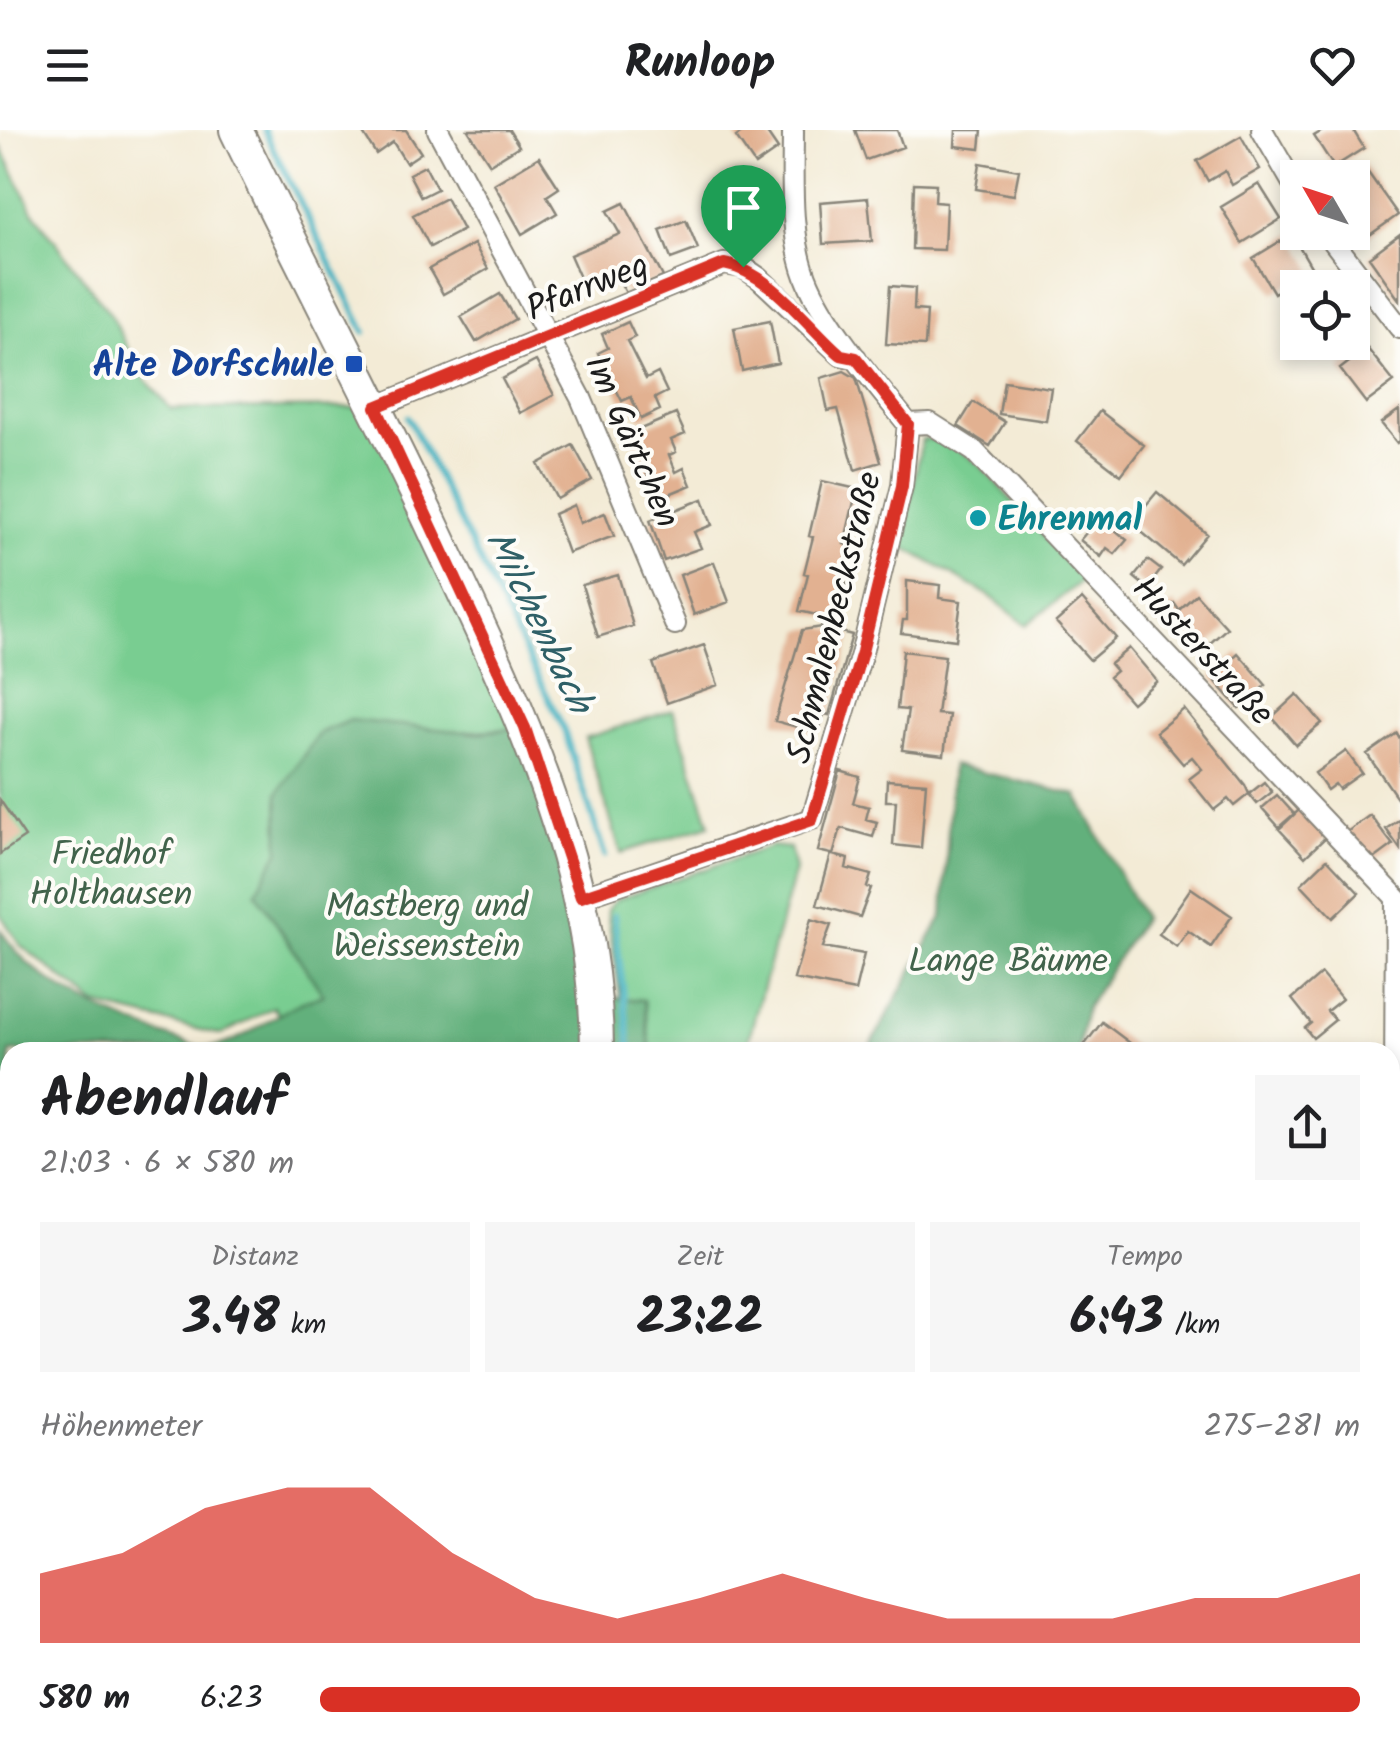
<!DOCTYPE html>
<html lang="de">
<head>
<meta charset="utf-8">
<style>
	:root { --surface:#fff; --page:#f6f6f6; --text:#202124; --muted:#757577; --accent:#d93025 }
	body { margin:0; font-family:Kalam,sans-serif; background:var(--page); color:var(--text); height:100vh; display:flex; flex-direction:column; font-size:38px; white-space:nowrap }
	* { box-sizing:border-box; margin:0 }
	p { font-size:32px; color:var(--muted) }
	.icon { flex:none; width:55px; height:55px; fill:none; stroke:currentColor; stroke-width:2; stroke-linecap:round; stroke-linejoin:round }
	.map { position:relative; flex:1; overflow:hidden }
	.details { position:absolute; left:0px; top:912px; width:1400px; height:718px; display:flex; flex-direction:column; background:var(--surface); border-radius:30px 30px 0 0; box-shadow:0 5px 15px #0003 }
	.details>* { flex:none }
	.needle { width:65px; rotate:309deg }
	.controls { position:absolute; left:1280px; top:30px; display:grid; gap:20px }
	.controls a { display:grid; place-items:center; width:90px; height:90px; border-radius:0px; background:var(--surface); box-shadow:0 5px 15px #0003; font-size:50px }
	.pin { position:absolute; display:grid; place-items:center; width:85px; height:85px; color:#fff; margin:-102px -42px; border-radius:50% 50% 50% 0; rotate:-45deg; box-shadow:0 0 10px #0007 }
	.pin .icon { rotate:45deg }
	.round { display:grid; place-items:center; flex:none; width:105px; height:105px; border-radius:0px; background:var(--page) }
	.head { display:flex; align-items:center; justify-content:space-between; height:170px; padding:0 40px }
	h1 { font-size:55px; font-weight:800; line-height:75px }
	.stats { display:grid; grid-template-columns:repeat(3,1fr); gap:15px; height:170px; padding:10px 40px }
	.stats div { display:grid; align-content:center; border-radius:0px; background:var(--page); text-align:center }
	.stats b { font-size:50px; font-weight:800 }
	.stats small { font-size:28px; font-weight:400 }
	.stats p { font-size:28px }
	.chart { height:280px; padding:20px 40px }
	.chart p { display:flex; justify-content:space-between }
	.chart svg { width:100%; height:180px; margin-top:10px; fill:var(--accent); opacity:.7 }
	ul { padding:0 40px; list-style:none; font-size:32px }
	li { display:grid; grid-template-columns:160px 120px 1fr; align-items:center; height:75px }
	li i { height:25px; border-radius:12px; background:var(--accent) }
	header { display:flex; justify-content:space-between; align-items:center; height:130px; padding:0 40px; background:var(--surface); font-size:45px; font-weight:800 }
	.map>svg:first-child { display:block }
</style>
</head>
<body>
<header><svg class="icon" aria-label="menu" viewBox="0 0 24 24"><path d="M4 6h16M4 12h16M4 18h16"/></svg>Runloop<svg class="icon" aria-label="heart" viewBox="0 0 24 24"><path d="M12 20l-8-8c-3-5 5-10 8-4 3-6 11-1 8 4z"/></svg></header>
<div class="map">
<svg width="1400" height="1629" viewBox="0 0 1400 1629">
	<rect width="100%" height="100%" fill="#fdfcf7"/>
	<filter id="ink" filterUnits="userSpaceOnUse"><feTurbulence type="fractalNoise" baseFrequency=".01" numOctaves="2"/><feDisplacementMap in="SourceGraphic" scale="20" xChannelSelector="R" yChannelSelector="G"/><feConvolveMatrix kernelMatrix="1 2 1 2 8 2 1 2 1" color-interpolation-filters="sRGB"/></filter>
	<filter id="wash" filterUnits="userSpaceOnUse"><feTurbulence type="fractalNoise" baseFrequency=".0048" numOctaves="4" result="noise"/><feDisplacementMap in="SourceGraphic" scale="40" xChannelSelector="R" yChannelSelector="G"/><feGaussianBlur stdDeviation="2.25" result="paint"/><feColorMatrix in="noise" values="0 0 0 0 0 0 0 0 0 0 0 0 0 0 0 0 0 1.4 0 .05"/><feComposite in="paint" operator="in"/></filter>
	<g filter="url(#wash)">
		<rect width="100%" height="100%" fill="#f3ebd6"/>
		<path fill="#79cd91" stroke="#4a7456" stroke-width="2.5" d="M0,15l34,68 77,102 30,59 30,35 205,-2 149,321 -72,4 110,159 -284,126 -5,-10 -53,28 -125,-30 -76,-60 -20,-31z
			M922,309h23l35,26 103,115 -57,45 -36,-29 -88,-50z
			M673,580l37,115 -89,28 -36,-115z
			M772,716l18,2 5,22 -50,182h-122l1,-30 -17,-112 8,-10z
			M383,1620h418l-11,9h-413z
			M817,1620h242l-5,9h-241z"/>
		<path fill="#62b07b" stroke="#3f664c" stroke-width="2.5" d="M350,590l126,13 49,-6 68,269 51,4 7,52h-641v698h328l-6,9h-332v-830c36,58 105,85 166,107 15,5 37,15 52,10 38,-11 66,-42 105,-51l-67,-103 23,-41 -1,-58 41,-60z
			M952,635l125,30 66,123 -57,90 -8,44h-211l76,-137z
			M378,1620h69l-4,9h-71z
			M565,1620h252l-4,9h-253z"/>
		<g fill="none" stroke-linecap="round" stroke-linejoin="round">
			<path stroke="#46b4c2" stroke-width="6" d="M264,0l101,202
				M408,287l155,310 42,129
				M614,785l17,137
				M407,1629l6,-9"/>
		</g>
		<g id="blocks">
			<path fill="#e2b191" d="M361,0h45l15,23 -15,10 -13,-21 -17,12z
				M468,0h41l10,16 -29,18z
				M746,0h19l13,19 -23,16 -19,-28z
				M855,0h42l6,17 -37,13z
				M956,0h26l-2,19 -25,-3z
				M1324,0h29l11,18 -30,19 -20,-31z
				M1241,6l19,33 -28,16 -7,-14 -17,10 -11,-20z
				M539,27l20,31 -12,8 10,17 -35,21 -28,-50z
				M980,33l39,7 -5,25 -38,-6z
				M1362,34l36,51 -41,29 -9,-12h4v-54h-8z
				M425,36l12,23 -16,8 -12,-23z
				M914,53l22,1 -1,18 11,1 -2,47 -32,-1z
				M1259,54l22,35 -39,24 -21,-36z
				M446,68l17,32 -33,17 -17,-32z
				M868,68l4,43 -49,3 -3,-42z
				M624,73l39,74 -37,16 -7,-13 -20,10 -8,-15 -10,5 -11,-25 50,-21 -13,-23z
				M686,90l12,29 -27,10 -11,-29z
				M1292,104l21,36 -39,23 -21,-35z
				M1400,104v67l-31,-44z
				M474,114l14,25 -45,25 -14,-25z
				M890,156l25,2 -1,22 13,1 -2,35 -39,-2z
				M500,164l15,25 -39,23 -15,-25z
				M770,191l8,42 -36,8 -8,-43z
				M628,192l7,15 -8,4 19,38 12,-6 9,19 -12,6 5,12 -19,9 -10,-22 -9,4 -24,-48 10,-5 -6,-14z
				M1367,218l27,34 -28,21 -26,-34z
				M536,231l18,34 -34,18 -18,-34z
				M844,241l12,7 25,84 -26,8 -17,-61 -10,2 -7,-33z
				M1004,251l47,7 -5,33 -47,-7z
				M973,272l32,20 -15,24 -32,-20z
				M1399,280l1,31 -3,2 -16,-20z
				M1100,281l44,34 -23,30 -44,-34z
				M676,284l9,20 -14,6 5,12 -7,3 7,17 8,-4 7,17 -34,14 -26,-66z
				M573,315l19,35 -35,19 -19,-35z
				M822,351l35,8 -13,55 4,1 -8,37 8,2 -9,36 -40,-9 9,-37 -4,-1 9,-36 -4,-1z
				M1157,362l50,42 -26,31 -50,-42z
				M703,369l9,26 -18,7 7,16 -37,13 -14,-41z
				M574,375l6,18 25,-10 9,23 -46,17 -14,-39z
				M1100,387l27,23 -12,14 -8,-6 -6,9 -21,-17z
				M1148,430l13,10 -14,18 -13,-11z
				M714,432l15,40 -35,13 -14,-40z
				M618,445l15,51 -35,11 -16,-52z
				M907,451l33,4 -1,13 22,3 -5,39 -55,-7 2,-13h4z
				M1196,464l31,34 -29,26 -40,-37 16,-14 5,7z
				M1082,469l34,39 -26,22 -34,-38z
				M822,497l30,8 -23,80 -5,-1 -6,19 -43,-12 27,-91z
				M704,515l14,40 -51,18 -14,-40z
				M1129,518l28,33 -25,22 -23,-26 7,-6 -6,-7z
				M903,521l42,5 -8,58 12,1 -5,40 -42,-5 6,-40 -11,-1z
				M1238,523l28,32 -27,23 -27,-31z
				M1297,564l25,29 -26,22 -24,-28z
				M1184,579l61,76 4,9 -15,12 -6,-7 -14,11 -25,-31 13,-10 -10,-12 -9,7 -27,-32z
				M1397,603l3,6v63l-33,-48z
				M1346,621l16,22 -23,16 -4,-5 -8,6 -12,-17z
				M840,641l20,6 -7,26 16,4 -3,12 11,3 -4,15 -32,-9 -8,27 15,4 -2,9 25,7 -4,12 4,1 -11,29 -43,-12 14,-51 -13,-3z
				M887,650l39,3 -5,65 -28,-3 3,-44h-10z
				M1264,652l8,10 -15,12 -8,-10z
				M1277,665l17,19 -15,13 -17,-19z
				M0,670l25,37 -25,17z
				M1301,678l26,28 -22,21 -26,-28z
				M1370,685l23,30 -23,17 -23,-30z
				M1400,689v30l-14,-20z
				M1327,729l32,34 -26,25 -32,-34z
				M1191,758l41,28 -21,31 -23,-16 -11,16 -18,-13z
				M811,789l20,6 -8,22 41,7 -9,37 -61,-12z
				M1321,844l21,25 -15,12 8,9 -22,18 -8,-10 6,-5 -19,-24z
				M1102,892l40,30h-63z"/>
		</g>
	</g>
	<g filter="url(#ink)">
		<use href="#blocks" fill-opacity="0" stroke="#888479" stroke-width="2.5"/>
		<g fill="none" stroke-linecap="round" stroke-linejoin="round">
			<defs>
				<path id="minor" d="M438,0l143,268 94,226
					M793,0c0,47 -4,102 13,147 18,47 70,107 102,147
					M1262,0l36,62
					M1326,102l74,96
					M376,277l348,-143 19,3 16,11 82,77 15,3
					M908,294l22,-1 44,28 426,451
					M581,767l231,-78 50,-167 40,-166 6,-62
					M1396,769l-1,184 5,4"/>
				<path id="primary" d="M236,0c64,132 132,261 195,393 79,168 166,339 166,529
					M354,1629l6,-9"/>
			</defs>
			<use href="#minor" stroke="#888479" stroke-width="24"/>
			<use href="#primary" stroke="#888479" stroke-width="36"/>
			<use href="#minor" stroke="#fff" stroke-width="20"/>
			<use href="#primary" stroke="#fff" stroke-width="32"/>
		</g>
	</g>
	<g fill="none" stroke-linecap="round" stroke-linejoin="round" filter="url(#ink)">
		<defs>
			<path id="route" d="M724,134c47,8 82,61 117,91l15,3 52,66 -6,62 -40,166 -50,168 -231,77 -56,-169 -149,-321z"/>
		</defs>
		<use href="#route" stroke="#fff" stroke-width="20"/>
		<use href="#route" stroke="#d93025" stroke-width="12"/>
	</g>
	<rect fill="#1a4fb4" stroke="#fdfcf7" stroke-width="4" x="344" y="224" width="20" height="20" rx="5"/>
	<circle fill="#0f9aa8" stroke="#fdfcf7" stroke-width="4" cx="978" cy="388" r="10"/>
	<g text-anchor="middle" stroke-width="8" stroke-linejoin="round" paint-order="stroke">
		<g font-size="35" fill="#1c1c1c" stroke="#fdfcf7">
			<text transform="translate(587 156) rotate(-22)" y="12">Pfarrweg</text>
			<text transform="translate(633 311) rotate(66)" y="12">Im Gärtchen</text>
			<text transform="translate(833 487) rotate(-76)" y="12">Schmalenbeckstraße</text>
			<text transform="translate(1204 520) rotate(47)" y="12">Husterstraße</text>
		</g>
		<g font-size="35" font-weight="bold" fill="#164399" stroke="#fdfcf7" text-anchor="end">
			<text x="334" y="246">Alte Dorfschule</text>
		</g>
		<g font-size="35" font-weight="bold" fill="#0d838f" stroke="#fdfcf7" text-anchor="start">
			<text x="998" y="400">Ehrenmal</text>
		</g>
		<g font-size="35" fill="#41634b" stroke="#fdfcf7">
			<text x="111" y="735">Friedhof<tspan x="111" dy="40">Holthausen</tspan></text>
			<text x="427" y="787">Mastberg und<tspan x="427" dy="40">Weissenstein</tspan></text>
			<text x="1008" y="842">Lange Bäume</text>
		</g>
		<g font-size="38" font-style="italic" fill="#2f6067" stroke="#fdfcf7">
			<text transform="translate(540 491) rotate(64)" y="13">Milchenbach</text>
		</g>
	</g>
</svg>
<div class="controls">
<a><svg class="needle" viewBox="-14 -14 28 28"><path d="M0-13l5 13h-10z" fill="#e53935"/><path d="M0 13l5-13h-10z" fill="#757577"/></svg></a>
<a><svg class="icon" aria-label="locate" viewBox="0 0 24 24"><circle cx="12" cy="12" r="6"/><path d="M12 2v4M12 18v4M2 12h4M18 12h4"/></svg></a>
</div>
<div class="pin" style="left:743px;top:137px;background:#1e9e55"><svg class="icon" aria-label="arrive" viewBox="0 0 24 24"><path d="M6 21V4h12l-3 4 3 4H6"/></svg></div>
<section class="details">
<div class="head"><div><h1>Abendlauf</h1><p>21:03 · 6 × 580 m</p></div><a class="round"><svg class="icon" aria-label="share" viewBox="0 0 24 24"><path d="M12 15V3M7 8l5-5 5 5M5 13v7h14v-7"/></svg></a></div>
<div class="stats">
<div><p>Distanz</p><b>3.48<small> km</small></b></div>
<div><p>Zeit</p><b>23:22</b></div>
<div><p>Tempo</p><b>6:43<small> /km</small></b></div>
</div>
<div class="chart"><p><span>Höhenmeter</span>275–281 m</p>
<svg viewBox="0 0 160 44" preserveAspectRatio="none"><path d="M0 44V27L10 22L20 11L30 6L40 6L50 22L60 33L70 38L80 33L90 27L100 33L110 38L120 38L130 38L140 33L150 33L160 27V44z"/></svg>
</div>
<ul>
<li><b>580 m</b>6:23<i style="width:100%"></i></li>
</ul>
</section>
</div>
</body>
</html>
